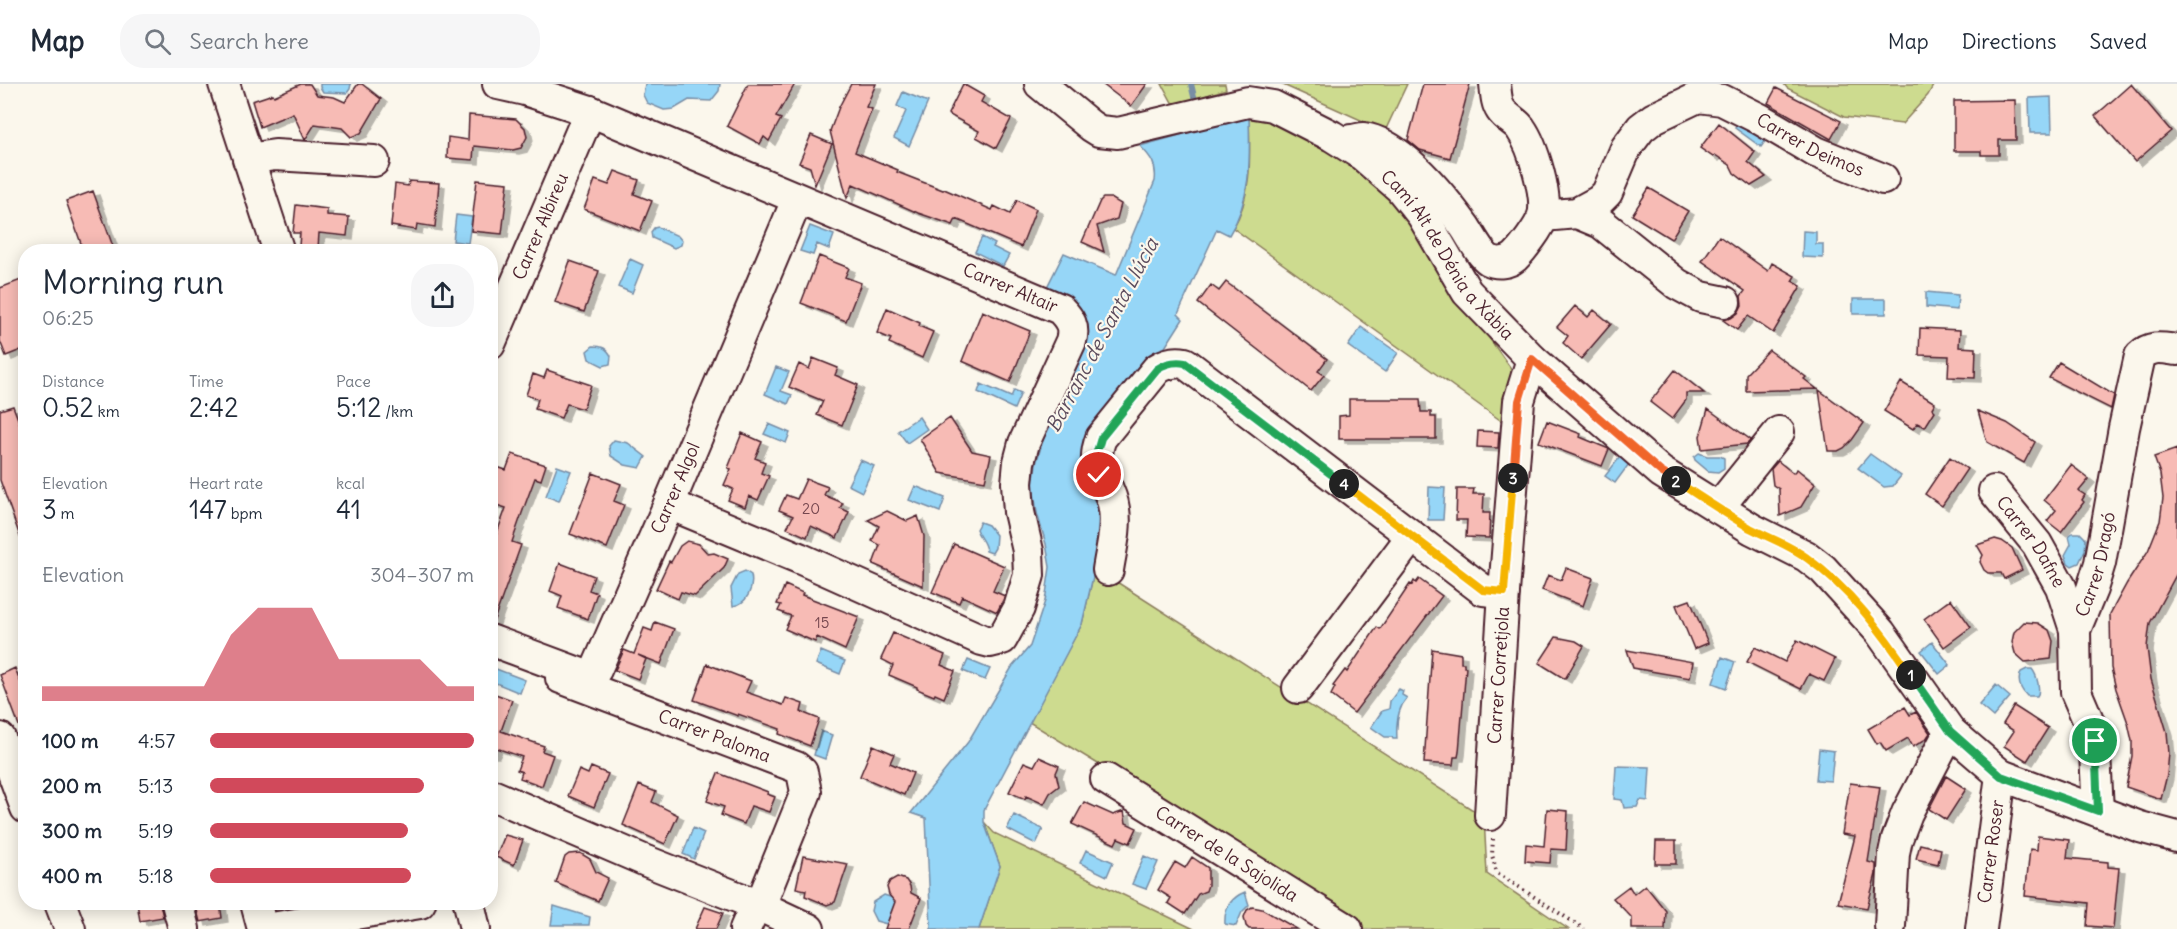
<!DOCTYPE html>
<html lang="en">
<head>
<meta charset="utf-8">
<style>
	:root { --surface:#fff; --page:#f6f6f7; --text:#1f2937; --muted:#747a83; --line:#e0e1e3; --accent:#d1495b }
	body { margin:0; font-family:Delius,sans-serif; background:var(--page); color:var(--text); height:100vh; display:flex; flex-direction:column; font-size:22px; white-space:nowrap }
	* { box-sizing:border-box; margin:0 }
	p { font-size:20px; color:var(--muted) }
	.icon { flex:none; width:33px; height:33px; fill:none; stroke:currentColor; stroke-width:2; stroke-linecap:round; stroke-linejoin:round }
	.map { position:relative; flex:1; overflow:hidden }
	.panel { position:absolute; left:18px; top:160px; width:480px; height:666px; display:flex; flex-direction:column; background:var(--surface); border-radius:24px; box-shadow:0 3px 15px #0003 }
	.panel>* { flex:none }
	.pin { position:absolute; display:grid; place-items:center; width:51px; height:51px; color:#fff; margin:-26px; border:3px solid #fff; border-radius:50%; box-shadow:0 2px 6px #0007 }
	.km { position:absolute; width:30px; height:30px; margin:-15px; border-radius:50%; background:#222; color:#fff; font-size:16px; line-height:30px; text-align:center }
	.round { display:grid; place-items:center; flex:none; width:63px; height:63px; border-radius:24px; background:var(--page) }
	.overview { display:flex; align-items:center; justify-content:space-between; height:102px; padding:0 24px }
	h1 { font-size:33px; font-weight:600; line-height:45px }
	.stats { display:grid; grid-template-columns:repeat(3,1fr); gap:9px; height:102px; padding:6px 24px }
	.stats div { display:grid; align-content:center }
	.stats b { font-size:26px; font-weight:600 }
	.stats small { font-size:16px; font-weight:400 }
	.stats p { font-size:16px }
	.chart { height:168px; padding:12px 24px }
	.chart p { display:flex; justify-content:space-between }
	.chart svg { width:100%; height:108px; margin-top:6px; fill:var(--accent); opacity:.7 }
	ul { padding:0 24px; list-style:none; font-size:20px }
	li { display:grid; grid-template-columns:96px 72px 1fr; align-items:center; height:45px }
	li i { height:15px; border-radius:8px; background:var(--accent) }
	header { display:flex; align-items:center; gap:36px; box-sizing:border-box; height:84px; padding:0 30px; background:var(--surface); border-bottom:2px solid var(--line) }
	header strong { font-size:28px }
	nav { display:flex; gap:33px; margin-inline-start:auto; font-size:21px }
	.search { width:420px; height:54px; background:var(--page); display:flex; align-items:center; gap:15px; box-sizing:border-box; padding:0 21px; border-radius:24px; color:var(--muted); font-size:22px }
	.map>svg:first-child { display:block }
</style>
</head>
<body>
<header>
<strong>Map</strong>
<div class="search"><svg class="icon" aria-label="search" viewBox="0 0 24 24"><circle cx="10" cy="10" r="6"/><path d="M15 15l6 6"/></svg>Search here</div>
<nav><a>Map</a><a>Directions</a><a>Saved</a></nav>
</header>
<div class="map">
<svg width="2177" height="845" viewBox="0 0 2177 845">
	<defs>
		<filter id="shadow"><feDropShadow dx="6" dy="4" stdDeviation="0" flood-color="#0004"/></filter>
	</defs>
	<rect width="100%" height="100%" fill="#fbf7ec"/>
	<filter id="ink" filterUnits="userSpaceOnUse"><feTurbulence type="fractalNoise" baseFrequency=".0167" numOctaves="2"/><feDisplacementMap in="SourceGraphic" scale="12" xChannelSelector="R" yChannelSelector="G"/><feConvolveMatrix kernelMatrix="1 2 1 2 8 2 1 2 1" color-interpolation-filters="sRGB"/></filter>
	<g filter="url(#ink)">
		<path fill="#cddb8f" stroke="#8c7d5d" stroke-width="1.5" d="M1162,0h63l1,5 -52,17z
			M1281,0h126l-22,47z
			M1784,0h150l-6,11 -26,29 -58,-7 -57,-29z
			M1249,32l15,2 89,42 50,51 50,77 57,79 3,14 -6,44 -274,-197c20,-32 17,-76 16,-112z
			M1095,484l389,249 3,57 81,55h-208l-257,-162 -74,-45 53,-98z
			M984,738l10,11 200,96h-215l21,-63z"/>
		<path fill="#96d6f7" stroke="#788da5" stroke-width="1.5" d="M320,0h31l-1,5 -3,4 -24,-1 -3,-5z
			M645,0h75l-1,7 -8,10 -22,-1 -15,9 -10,1 -17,-7 -4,-8z
			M903,8l25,10 -19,44 -15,-8 12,-27 -9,-5z
			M2051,13l1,36h-22l-1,-35z
			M1249,32c1,41 3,83 -20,119l-12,-6 -39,85 5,5 -21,33 -79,96 -3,18 3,16 15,24 2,17 -5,45 -13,56 -98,186v12l16,44 -21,63h-48l-5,-111 -15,-5 57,-71 44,-75 18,-21 15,-45 5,-34 -4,-23 -9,-31 -4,-27 3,-22 10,-35 36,-86 -38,-50 20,-40 52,22 39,-94c2,-16 -4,-24 -15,-35z
			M1740,35l29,17 -8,11 -26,-19z
			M456,131l16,2 -4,26 -15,-2z
			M810,142l24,9 -5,14 -12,-5 -4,11 -13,-4z
			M658,143l20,9 4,5 -1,4 -7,3 -22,-10 -1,-6 3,-4z
			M1803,147l13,1v12h7v14l-21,-1z
			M982,153l13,7 -2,3 16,8 -6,11 -28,-14z
			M630,175l13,6 -11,28 -14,-6z
			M1926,208l32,3 -1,15 -31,-3z
			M1853,215h33v15h-33z
			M1361,243l37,26 -13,19 -37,-26z
			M593,262c9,0 14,2 18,10l-1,8 -7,2 -14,-7 -2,-8z
			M776,283l13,5 -8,19 11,4 -4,9 -23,-10z
			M981,300l30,13 3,-7 7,3 -7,16 -36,-17z
			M919,333l8,12 -20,14 -9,-12z
			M769,340l21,9 -4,10 -22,-9z
			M614,356l14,3 18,14 -6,11 -15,-3 -14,-9 -2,-10z
			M1699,369l8,3h13l4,2v10l-6,4 -10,-1 -13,-11 -1,-3z
			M1870,370l31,22 -8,10 -9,1 -26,-19z
			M1620,373l9,7 -14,19 -10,-7z
			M860,376l14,6 -12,26 -14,-7z
			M557,382l14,5 -12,30 -13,-5z
			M915,402l30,12 -5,14 -31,-12z
			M1429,403l16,1 -2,32h-15z
			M980,438l8,3 8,10 -1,13 -3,5 -6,-2c-1,-10 -7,-13 -10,-22z
			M2072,449h8l6,6 -1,11 -6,13 -7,3 -4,-3 -3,-8 6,-11 -2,-8z
			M745,487l6,4c3,13 -4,29 -18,31l-2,-18 7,-14z
			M1932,558l18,23 -11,9 -18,-23z
			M821,567l24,10 -5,13 -24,-10z
			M1722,573l13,5 -9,26 -13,-5z
			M968,576l22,9 -5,11 -22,-9z
			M491,583l34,13 -5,13 -29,-12z
			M2027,585h5c5,6 9,22 5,27h-10c-7,-7 -10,-15 -6,-24z
			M1996,601l14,12 -17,20 -14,-12z
			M1399,605l4,2 -1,4 5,3c-9,10 -11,27 -10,41h-4l-1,-2h-7l-14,-10 11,-16 7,-2 1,-8z
			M821,647l11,4 -7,24 -11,-4z
			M1819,665l15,2 -3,30 -15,-1z
			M1616,682l34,1 -2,34 -8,-1 -3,7 -13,1 -2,-8 -8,-1z
			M1014,731l29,14 -7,15 -29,-15z
			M693,744l11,5 -10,26 -11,-5z
			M1086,766l27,12 -6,14 -27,-13z
			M1144,772l14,6 -12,27 -14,-5z
			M1245,808l4,13 -7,7 -6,14 -11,-2c-1,-15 5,-26 20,-32z
			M884,811l12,4 -9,25 -11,-3 -5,-10 2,-9z
			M554,822l36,11 -1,8h-38z"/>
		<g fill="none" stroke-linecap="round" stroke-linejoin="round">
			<path stroke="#788da5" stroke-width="6" d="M1191,0l5,21"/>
		</g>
		<path fill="#f7bbb5" stroke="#4a1f2b" stroke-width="1.5" filter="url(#shadow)" d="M301,0h9l7,11 17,2 11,5 13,-18h4l19,15 -20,34 -10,4 -9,-9 -27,-4 -10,16 -12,-27 -33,14 -8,-26 21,-7 1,2z
			M748,0h47l-19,33 5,2 -12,22 -5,-4 -4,7 -33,-18z
			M851,0h25l-10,23 6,2 -17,43 43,18 -1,2 46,18 1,-1 48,21 2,-4 16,8 7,-14 19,9 -15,38 -65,-28 -3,6 -35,-12 -65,-29 -6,14 -17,-67 9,-24z
			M963,0l21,12 -3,6 30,17 -15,29 -20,-11 3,-6 -31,-17z
			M1102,0h45l-16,22z
			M1423,0h47l-20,74 -30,-8 -12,-10z
			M2131,0l40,47 -36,31 -40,-46z
			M1776,4l65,33 -10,18 -63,-36z
			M2015,16l1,40h-17v15h-18v-4h-27v-50z
			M469,31l47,4 9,9 2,9 -6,11 -8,2 -39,-4 -1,14 -26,-2 1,-21 20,3z
			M1719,39l36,29 -7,10 18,15 -15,9 -17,-13 -4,-8 -15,-10 -2,2 -13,-9z
			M811,51l21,9 -17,41 -5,-18 -11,-4z
			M615,87l24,9 -5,14 18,7 -12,30 -56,-22 11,-29 14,5z
			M477,96l31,3 -6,51 -31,-3z
			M409,97l30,2 -4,44 -18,-3 -1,6 -25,-4 4,-42 13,2z
			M1649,104l39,23 -17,28 -39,-24z
			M93,107l22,61h-31l-18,-51z
			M1103,114h8l10,6 -4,15 -20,7 7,26 -22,-10 18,-41z
			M296,121l31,4v6l22,2 -2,19 -28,-3 -1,16 -19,-3 1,-13h-7z
			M1719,152l49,35 4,-8 23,13 -3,5 9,5 -28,47 -25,-17 -11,14 -14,-10 8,-2 7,-5 4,-8 -1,-9 4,-5 -43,-30z
			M819,172l30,12 -4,9 16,6 -15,38 -45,-18z
			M570,177l29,10 -15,41 -29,-10z
			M26,194v70l-20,8 -6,-15v-53z
			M1226,198l101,77 -9,12 6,4 -13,16 -113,-88 13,-18 8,6z
			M1575,222l13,11 6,-7 17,14 -30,35 -18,-16 5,-7 -11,-9z
			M887,224l33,15 -1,3 14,6 -11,26 -33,-15 2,-4 -14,-6z
			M982,227l48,20 -20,51 -48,-21z
			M1920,244l40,2 -1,17 17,1 -1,30 -27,-1 1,-21 -30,-1z
			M1769,266l37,27 -2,2 13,10 -71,2v-17z
			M813,274l25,10 -3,7 23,10 -16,40 -25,-10 6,-14 -34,-14 10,-23 10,5z
			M2059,278l55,33 -3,14 -62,-31z
			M547,286l44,15 -8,24 -16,-5 -6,14 -26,-9 3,-10 -12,-4 7,-21 11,4z
			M1675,286l29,23h-18v7l-14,19 -22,-17z
			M1901,298l34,21 -3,5 3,3 -10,16 -8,-4 -4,6 -29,-18z
			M1819,306l45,33 -12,17 -8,8 -6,3h-10z
			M1349,315h71l1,13h10v5h5v22h-97v-23l10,-1z
			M13,322l13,34v105h-3l-23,-65v-70z
			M1708,325l43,31 -4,4 -45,5 -2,-13z
			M1978,327l29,12 28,19 -11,21 -37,-21z
			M950,334l22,33 19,4 -6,26 -45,-8 -20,-34z
			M1547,337l34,13 -1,3 29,12 -7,17 -63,-24z
			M1478,347l21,1 -1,16 -21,-1z
			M742,349l20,9 -7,16 10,4 -4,11 8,3 -11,24 -9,-4 -4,11 -17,-7 5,-11 -9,-4 7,-16 -3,-1z
			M2177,365v124l-27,50 -3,24 4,32 16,53 2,21 -2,22 -6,24 -35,-12 6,-31v-15l-4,-18 -12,-34 -5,-21 -1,-54 17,-31 21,-32 12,-30 3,-23 -3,-24 -6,-17z
			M512,370l34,11 -5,15 -6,-2 -13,35 -10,29 9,3 -28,78h-3v-71l16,-44 -16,-5v-26l4,-11 12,4z
			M1950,373l17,12 -25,37 -17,-12z
			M1778,377l15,12 4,-4 18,15 -14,23 -21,9 -1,-27 -6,-4 -2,-16z
			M2071,381l18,14 -10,12 6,4 -3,5 2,2 -23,30 -14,-11 9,-11 -12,-10z
			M593,389l28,11 -7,17 10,4 -17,43 -37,-14z
			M806,395l22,8 -4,8 19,8 -3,5 9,4 -12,26 -26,-12 -4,11 -20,-9 6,-12 -14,-6 7,-15 11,4z
			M1457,405h17l-1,5h11l-1,19h7l-1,25 -23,-1 1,-17h-11z
			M887,427l20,10 11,-5 6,20 -1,50 -50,-22 7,-19 -8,-4 7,-15 -11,-6z
			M1995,455l7,2 10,7 10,22 -18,9 -3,-6h-13l-4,-3 -4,-8 3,-7 -6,-10z
			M687,457l12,3 9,10 6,-1 14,6 -4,9 -29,28 -14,-4 -3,7 -22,-10 13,-28 2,1 9,-16z
			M954,460l50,22 -11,25 12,5 -8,16 -35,-16 -3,7 -27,-11z
			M560,479l34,13 -5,14 8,3 -9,26 -30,-11 4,-12 -12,-5z
			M1566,484l27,10 -10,28 -41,-16 6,-15 13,5z
			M1419,495l23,17 -88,117 -23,-18 4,-8 -2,-1 12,-16 2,2 30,-45 3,2 30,-45 2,1 2,-4 2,2z
			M785,501l18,8 -1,2 57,22 -14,33 -28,-13 -2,5 -30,-13 6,-13 -13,-5 3,-6 -4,-1z
			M1951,515l20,28 -27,20 -20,-28z
			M1690,516l18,43 -14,6 -18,-44z
			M655,538l19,7 -13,35 -23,-9 8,4 -8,20 -23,-9 9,-20 10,4 10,-26 8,3z
			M2024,538l14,1 11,7 4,11 -2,18 -26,3 -10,-9 -3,-11 2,-10z
			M893,549l52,22 -4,10 14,6 -11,27 -9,-4 -1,2 -17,-7v-2l-28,-12 4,-10 -12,-6z
			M1556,553l20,4 8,5 -19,33 -26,-16z
			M1797,556l38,19 -11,22 -15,-7 -8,15 -54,-27 8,-15 30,15z
			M1432,565l29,5v9h3v4h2l-7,85 -1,5h-4l-1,8 -29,-2z
			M1627,566l66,12 -3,16 -57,-10z
			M707,580l44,17 -5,11 37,13 3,-7 17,6 -2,8 18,7 -9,27 -31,-12 1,-5 -42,-15v2l-44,-16z
			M15,584l11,28v43h-2l-24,-64z
			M490,608l22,8 -11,31 43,15 -2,5 11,4 -11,31 -22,-8 2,-6 -5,-2 5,-13 -26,-9 -3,6h-3z
			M2014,622l34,22 -21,33 -23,-15 10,-15 -11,-7z
			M1905,623l5,8 6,-3 14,21 -4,6 -13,8 -5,-9 -22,13 -6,-9 -3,2 -9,-15z
			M873,661l21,9 -4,9 23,10 -9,22 -44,-19z
			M1039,673l20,9 -3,7 3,13 -9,7 -6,11 -18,-8 -1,3 -16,-7 15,-30 10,4z
			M591,683l17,7 -14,33 -26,-11 11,-26 9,4z
			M718,689l50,19 -1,2 8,3 -6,15 -18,-6 -7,18 -23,-9 3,-8 -17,-6z
			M1946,692l20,13 -20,31 -17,-11z
			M1850,699l30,4 -12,75 8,2v10l-9,34 -29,-5 17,-67 -13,-2z
			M639,701l17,7 -4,10 26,13 -13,29 -42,-19z
			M1084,718l29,13 11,-4 2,12 11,5 -7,15 -12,-5 -3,6 -43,-20z
			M1547,725l21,2 -2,39 -15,-1 -1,14 -25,-2 1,-17 18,2z
			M505,751l18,5 -9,25 -18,-8z
			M2038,752l31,4 -2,18 41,4v5l11,1 -6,60 -26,-2 2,-23 -64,-7 5,-47 7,1z
			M1656,757h20v23h-21z
			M1920,760l21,5 -3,15 -22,-5z
			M580,769l10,6 6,13 12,6 -10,23 -42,-18 9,-26 4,-3z
			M803,772l45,8 -13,38 -8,3 -22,-9 1,-6 -10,-2z
			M1192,773l16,11v17l-2,6 -8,3 -13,20 -17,-11 3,-5 -13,-8 17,-28 10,6z
			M897,793l9,3 4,6 1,7 10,5 -12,31h-24l10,-27 -6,-7 -2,-8 3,-6z
			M1645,801l21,26 -1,18h-33v-11l-19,-20 16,-12 5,8z
			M137,819h23l3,14 -23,4z
			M195,819h25l2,15 -22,4z
			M705,823l18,6 -7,16h-21z
			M1252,823l10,2 35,20h-48l-3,-3 -2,-9 3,-7z"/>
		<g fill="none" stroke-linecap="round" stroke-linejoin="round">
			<defs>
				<g id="minor">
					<path d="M224,0l55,168"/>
					<path id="s1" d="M498,0l27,6 65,21 470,198c10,10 15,18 11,32l-47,102 -5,19 -2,21 2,29 9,39 1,24 -10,33 -17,31 -12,3 -8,-2 -183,-82 -130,-54"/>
					<path id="s2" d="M1040,0l51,42 8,5 19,2 130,-31 25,4 59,30 30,19 38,33 22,27 45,77 65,67 129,113 91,57 54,27 17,13 57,63 70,99 51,44 139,52 37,10"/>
					<path d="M1351,56c4,0 9,-2 13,-2 38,6 80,60 101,89 6,9 15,27 24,33 8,4 19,3 26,-3 8,-8 25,-30 28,-41 5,-20 -10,-70 -22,-87 -5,-8 -15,-11 -20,-19 -5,-7 -5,-18 -6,-26"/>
					<path d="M248,75l27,-4 99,6"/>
					<path d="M1577,129l24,10 76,61 24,13 24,5"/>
					<path id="s3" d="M1543,132l34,-3 22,-12 8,-8 19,-45 15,-20 13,-10 44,-21 24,3 38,19 56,33 67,27"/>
					<path id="s4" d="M490,260l100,-233"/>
					<path id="s5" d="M1994,407l43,53 24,43 14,43"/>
					<path d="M1718,424l61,-76"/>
					<path d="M1108,486c3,-20 9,-41 6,-61 -4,-30 -26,-37 -13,-71l56,-69c9,-6 17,-8 28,-6l298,227 21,2"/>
					<path id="s6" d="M490,556l94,35 6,-1 6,-4 73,-166 128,-304"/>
					<path id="s7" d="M561,594l235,89 6,5 4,20 -46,114 49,23"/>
					<path d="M1298,604l114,-152"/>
					<path d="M0,654l26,70"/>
					<path id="s8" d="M1106,695l241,150"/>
					<path d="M490,710l156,67 114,45 -8,7 -7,16"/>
					<path id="s9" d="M2098,727l-4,-77 -18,-42 -1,-62 17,-41 8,-26 24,-135 16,-72c11,-11 22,-8 37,-6"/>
					<path id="s10" d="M1490,731l14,-223 15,-191 13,-42"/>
					<path d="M60,819l10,26"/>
					<path d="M177,819l7,26"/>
					<path d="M256,819l7,26"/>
					<path d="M469,819l6,26"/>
					<path d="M1890,842l4,-73 3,-14 10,-26 43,-82"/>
					<path d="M266,845l154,-26"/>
					<path id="s11" d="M1981,845l20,-154"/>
				</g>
			</defs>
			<use href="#minor" stroke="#4a1f2b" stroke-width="34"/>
			<path stroke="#4a1f2b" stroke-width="4" stroke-dasharray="1.5 4.5" stroke-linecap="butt" d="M1493,755l-1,16 5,18 87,56"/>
			<use href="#minor" stroke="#fbf7ec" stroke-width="30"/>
		</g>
	</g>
	<g fill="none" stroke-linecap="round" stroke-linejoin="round" filter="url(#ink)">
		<defs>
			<path id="split-1" d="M1911,591l39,56 51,45 97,35 -3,-70"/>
			<path id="split-2" d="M1676,397c24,16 49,32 74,47 19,10 40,17 57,30 42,30 76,75 104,117"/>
			<path id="split-3" d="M1513,394l6,-77 13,-42 129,113 15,9"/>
			<path id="split-4" d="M1344,400l139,106 21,2 9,-114"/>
			<path id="split-5" d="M1099,391l-3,-20 5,-17 56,-69c9,-6 17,-8 28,-6l159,121"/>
		</defs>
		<use href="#split-1" stroke="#fff" stroke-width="12"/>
		<use href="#split-2" stroke="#fff" stroke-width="12"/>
		<use href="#split-3" stroke="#fff" stroke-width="12"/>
		<use href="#split-4" stroke="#fff" stroke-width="12"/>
		<use href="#split-5" stroke="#fff" stroke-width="12"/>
		<use href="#split-1" stroke="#22a559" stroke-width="8"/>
		<use href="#split-2" stroke="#f5b400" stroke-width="8"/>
		<use href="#split-3" stroke="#f0652b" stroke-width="8"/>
		<use href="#split-4" stroke="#f5b400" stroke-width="8"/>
		<use href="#split-5" stroke="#22a559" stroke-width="8"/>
	</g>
	<g text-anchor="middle" stroke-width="4.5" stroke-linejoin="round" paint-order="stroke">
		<g font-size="15" fill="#75464e">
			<text x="811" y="430">20</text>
			<text x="822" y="544">15</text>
		</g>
		<g font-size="18" fill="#4a1f2b" stroke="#fbf7ec">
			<text dy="6" stroke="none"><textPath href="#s3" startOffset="333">Carrer Deimos</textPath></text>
			<text dy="6" stroke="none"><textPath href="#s4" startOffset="128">Carrer Albireu</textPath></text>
			<text dy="6" stroke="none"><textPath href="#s2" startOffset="488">Camí Alt de Dénia a Xàbia</textPath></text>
			<text dy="6" stroke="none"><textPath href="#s1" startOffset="552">Carrer Altair</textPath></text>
			<text dy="6" stroke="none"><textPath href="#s6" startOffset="312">Carrer Algol</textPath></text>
			<text dy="6" stroke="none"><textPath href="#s5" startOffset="63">Carrer Dafne</textPath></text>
			<text dy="6" stroke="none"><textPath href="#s9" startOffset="254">Carrer Dragó</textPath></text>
			<text dy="6" stroke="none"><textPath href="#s10" startOffset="140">Carrer Corretjola</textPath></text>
			<text dy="6" stroke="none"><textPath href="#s7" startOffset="164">Carrer Paloma</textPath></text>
			<text dy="6" stroke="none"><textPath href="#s11" startOffset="78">Carrer Roser</textPath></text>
			<text dy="6" stroke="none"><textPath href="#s8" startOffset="142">Carrer de la Sajolida</textPath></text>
		</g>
		<g font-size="20" font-style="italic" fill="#5d4d5e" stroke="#fbf7ec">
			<text transform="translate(1102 251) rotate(-62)" y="7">Barranc de Santa Llúcia</text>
		</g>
	</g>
</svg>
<div class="pin" style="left:2095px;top:657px;background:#1e9e55"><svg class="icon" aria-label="arrive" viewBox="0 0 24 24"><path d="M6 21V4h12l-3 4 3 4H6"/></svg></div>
<div class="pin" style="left:1099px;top:391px;background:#d93025"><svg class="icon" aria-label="check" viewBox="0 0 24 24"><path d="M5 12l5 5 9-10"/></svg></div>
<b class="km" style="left:1911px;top:591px">1</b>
<b class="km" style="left:1676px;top:397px">2</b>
<b class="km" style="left:1513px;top:394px">3</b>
<b class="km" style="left:1344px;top:400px">4</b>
<section class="panel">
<div class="overview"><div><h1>Morning run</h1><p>06:25</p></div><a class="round"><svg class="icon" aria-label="share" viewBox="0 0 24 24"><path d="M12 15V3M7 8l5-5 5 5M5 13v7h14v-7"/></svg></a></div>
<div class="stats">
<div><p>Distance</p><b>0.52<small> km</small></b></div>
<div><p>Time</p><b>2:42</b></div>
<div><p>Pace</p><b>5:12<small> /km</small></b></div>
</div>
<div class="stats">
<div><p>Elevation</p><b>3<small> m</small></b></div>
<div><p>Heart rate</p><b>147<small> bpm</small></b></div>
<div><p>kcal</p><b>41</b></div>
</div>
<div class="chart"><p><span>Elevation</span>304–307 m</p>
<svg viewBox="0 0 160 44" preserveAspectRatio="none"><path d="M0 44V38L10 38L20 38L30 38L40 38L50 38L60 38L70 17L80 6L90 6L100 6L110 27L120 27L130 27L140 27L150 38L160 38V44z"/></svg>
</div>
<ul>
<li><b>100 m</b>4:57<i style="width:100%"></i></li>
<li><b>200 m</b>5:13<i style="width:81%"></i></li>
<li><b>300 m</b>5:19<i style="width:75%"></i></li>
<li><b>400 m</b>5:18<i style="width:76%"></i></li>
</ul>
</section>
</div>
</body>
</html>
